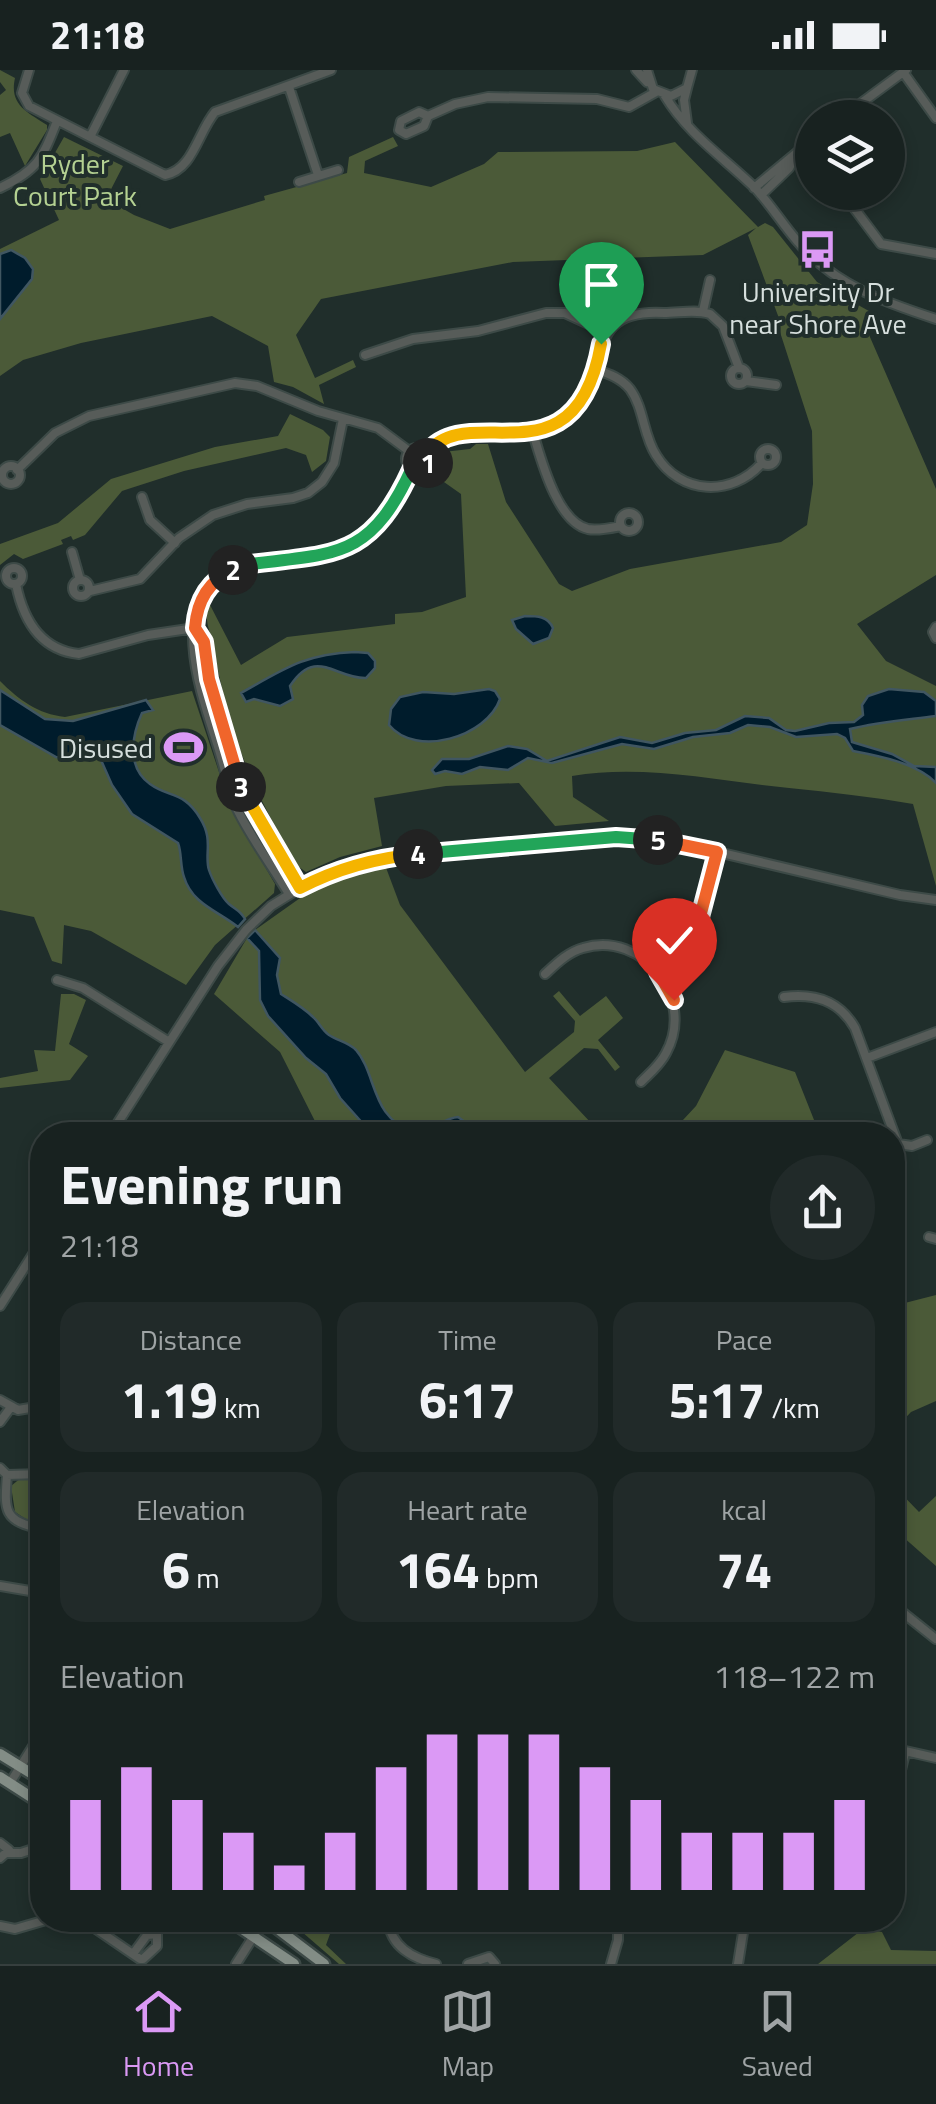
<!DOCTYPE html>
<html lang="en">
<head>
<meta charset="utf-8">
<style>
	:root { --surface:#182220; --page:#212a29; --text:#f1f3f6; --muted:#9fa4a5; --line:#363f3e; --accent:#db99f5 }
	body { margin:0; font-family:"Titillium Web",sans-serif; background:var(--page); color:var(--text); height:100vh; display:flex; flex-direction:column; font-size:38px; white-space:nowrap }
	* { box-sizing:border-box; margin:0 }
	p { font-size:32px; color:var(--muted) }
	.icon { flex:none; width:55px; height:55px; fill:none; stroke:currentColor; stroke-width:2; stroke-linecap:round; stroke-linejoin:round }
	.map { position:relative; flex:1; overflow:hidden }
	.sheet { position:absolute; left:30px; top:1052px; width:875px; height:810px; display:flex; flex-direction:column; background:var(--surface); border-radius:40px; box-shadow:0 5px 15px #0003,0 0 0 2px var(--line) }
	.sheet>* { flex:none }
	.fabs { position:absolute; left:795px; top:30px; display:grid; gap:20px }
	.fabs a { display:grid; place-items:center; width:110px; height:110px; border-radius:50%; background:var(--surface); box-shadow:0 5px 15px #0003,0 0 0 2px var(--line); font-size:50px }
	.pin { position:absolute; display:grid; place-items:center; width:85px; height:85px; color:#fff; margin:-102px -42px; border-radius:50% 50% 50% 0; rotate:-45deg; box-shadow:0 0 10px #0007 }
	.pin .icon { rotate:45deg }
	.km { position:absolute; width:50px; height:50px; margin:-25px; border-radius:50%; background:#222; color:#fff; font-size:28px; line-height:50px; text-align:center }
	.round { display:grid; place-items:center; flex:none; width:105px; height:105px; border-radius:52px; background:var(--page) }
	.headline { display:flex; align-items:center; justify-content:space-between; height:170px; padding:0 30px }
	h1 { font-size:55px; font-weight:700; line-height:75px }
	.figures { display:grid; grid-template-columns:repeat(3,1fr); gap:15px; height:170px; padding:10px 30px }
	.figures div { display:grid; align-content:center; border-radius:25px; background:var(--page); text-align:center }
	.figures b { font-size:50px; font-weight:700 }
	.figures small { font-size:28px; font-weight:400 }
	.figures p { font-size:28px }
	.chart { height:280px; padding:20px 30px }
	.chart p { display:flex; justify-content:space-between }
	.chart svg { width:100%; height:180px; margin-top:10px; stroke:var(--accent); stroke-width:6 }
	.status { display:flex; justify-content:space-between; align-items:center; height:70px; padding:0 50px; background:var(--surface); direction:ltr }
	.status svg { height:28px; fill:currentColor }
	.dock { display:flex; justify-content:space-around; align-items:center; height:140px; border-top:2px solid var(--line); background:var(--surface); font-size:28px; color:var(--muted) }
	.dock a { display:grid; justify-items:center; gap:5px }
	.dock .selected { color:var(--accent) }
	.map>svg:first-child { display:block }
</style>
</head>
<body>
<div class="status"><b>21:18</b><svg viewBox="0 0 49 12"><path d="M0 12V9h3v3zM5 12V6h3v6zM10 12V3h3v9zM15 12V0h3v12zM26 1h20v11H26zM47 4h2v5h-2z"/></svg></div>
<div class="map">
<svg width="936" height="1894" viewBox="0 0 936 1894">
	<rect width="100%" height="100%" fill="#202e2b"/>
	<path fill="#4b5a38" d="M0,0l15,8c-6,27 12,34 32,47v5l-22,36 -15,-33 -10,4v-42l6,-5 -6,-8z
		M64,67l59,29 -17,33 28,16 36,14 95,-29 -1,-4 83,-23 2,-16 44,-20 5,9 -33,15 -1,12 67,14 53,-23 14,-12 139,-1 38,-9 83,85 7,-4 8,4 44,55 59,33 -13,6 73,168v86l-79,49 29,37 50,25v200l-23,-82c-41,-7 -82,-12 -124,-16 -71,-7 -145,-24 -217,-12l1,21 36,24 -54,5 -36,-43 -73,3 -72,12 8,48 -42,11 -34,15 -7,-5c-46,-74 -70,-133 -85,-218 -3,-18 -11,-27 -5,-46l32,62 46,-28 108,-13v-10l27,-2 44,-15 -5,-103 -27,-19 9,-23 27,-3 6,-5h12l18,58 53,82 13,7 58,-22 151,-27 26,-17 6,-41 -1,-53 -33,-102 1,-8 -32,-86 8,-7 -53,27 -190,7 -192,37 -25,36 19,43 38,-18 3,7 -37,18 5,19 -31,-17 -19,-5 -6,-36 -56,-30 -131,27 -58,17 -23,16v-127l59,-29 -19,-41z
		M290,344l33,16 7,7 -4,24 -14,11 -6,-17 -20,-7 -102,23 -56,18 -6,2 -37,44 -12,5 -2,-4 -10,4 2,4 -40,15 -9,-5 -14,11v-21l58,-21 53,-44 104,-32 63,-11z
		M0,611c19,19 38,33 65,36l127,-26 39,117 44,76 -1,9 -59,52 -29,40 -95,-54 -27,-6 -2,39 -10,-3 -18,-44 -34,-7z
		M385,795l15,40 125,167 49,-40 1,-11 -22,-25 6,-5 21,25 26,-20 17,22 -25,22 22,27 -5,4 -17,-22 -14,-1 -35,30 43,46 16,11h-286l-42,-83 -66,-58 33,-56 8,-8 55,-39 41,-19z
		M61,924h13l12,6 -17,44 19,12 -18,24 -70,8v-10l38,-7 -4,-21 21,1z
		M725,980l70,22 25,63h-151l27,-29z
		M936,1225v106l-25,11 -18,19v-125z
		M22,1407l20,2v42l-15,-1 -12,-8 -4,-26z
		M892,1414l27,28 17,-16v70l-43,-38z
		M298,1850h37l-9,25 20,19h-7l-45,-39z
		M863,1859l19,3 9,18 45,1v13h-118z"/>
	<path fill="#001c2c" stroke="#405661" stroke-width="2.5" d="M11,180l14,8 8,11 -1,10 -32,40v-65z
		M525,546c12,0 23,0 28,12l-4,10 -16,6 -17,-15 -4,-9z
		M355,582l13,1 7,8v7l-9,10c-31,1 -50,-32 -76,8l3,13 -13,7 -26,-7 -8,3 -5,-9c43,-24 63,-39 114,-41z
		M489,619l6,2 5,8c-13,38 -84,59 -111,26l2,-16 9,-12 23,-5 31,2z
		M889,619l35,3 12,9v15c-30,4 -57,6 -86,13l2,13 40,12 22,12 22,1v16c-19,-20 -57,-27 -83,-32l-8,-13 -8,-4 -41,3 -26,-10 -22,-2 -18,8 -37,4 -39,12 -32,-5 -70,19 -24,-5 -20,12 -28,-3 -18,7 -17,-3 -10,3 -3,-4 10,-11h27l39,-13 19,3 20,12 73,-24 32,6 33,-10 31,-3 29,-14 24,2 17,12 9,1 34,-8 25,-1 9,-7 -1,-10 6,-9z
		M0,620l45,29 28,2 73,-21 7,10 -11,3c-10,22 -16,54 8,71 19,14 34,7 50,34 14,22 4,36 9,52 3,9 13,28 20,34 7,6 11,6 16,15l-7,8c-20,-16 -46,-23 -54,-50 -4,-11 -2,-23 -6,-34l-46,-29 -20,-29 -15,-34c-16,-3 -27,8 -41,6l-56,-32z
		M255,860l25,28 -3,17 4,19c11,7 23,14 32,23 6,5 9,13 16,18 9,6 19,7 27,15 21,24 15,70 58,81 14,3 29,-13 44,-14l25,18h-115l-2,-8 -26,-29 -14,-24 -20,-16 -38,-42 -8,-16 -1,-49 -12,-13z"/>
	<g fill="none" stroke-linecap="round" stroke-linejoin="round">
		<defs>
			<path id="minor" d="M29,0l-7,23 7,13 136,69c28,-5 33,-43 50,-63l116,-42
				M636,0l11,12
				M647,0l6,19 18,7 16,-8 5,-18
				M903,2l33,46
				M289,17l29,88
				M687,18l-3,12 3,23
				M665,26c23,38 58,61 90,92 16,17 28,37 43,54 36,43 86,60 138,77
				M428,46l-4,10 -18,8 -7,-4 2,-9 18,-9 9,4 27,-12 33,-7 109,2 32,8 27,-15
				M841,48l65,-48
				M90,67l34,-67
				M299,112l39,-12
				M0,118c38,-18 42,-29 57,-67
				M754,118l58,-48
				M761,125l28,-27 6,-11
				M848,130l33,44 55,10
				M703,241l7,-31
				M365,285l48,-16 65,-8 68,-18h19l41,19
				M731 306a8 8 0 1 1 16 0a8 8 0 1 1-16 0Z
				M597,300c12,4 24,8 33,19 14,19 13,46 26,66 24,40 76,42 106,8
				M746,311l30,4
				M533,363c8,26 24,89 55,96 10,2 23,-1 33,-3
				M406 389a11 11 0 1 1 22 0a11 11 0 1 1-22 0Z
				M760 387a8 8 0 1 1 16 0a8 8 0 1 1-16 0Z
				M427,383c22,-29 63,-16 94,-18 15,-2 30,-9 43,-18 53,-39 12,-109 100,-104 15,0 32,-4 46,1l13,12 16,42
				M2 405a9 9 0 1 1 18 0a9 9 0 1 1-18 0Z
				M17,400l38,-37 34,-17 146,-33 22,3 61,25 60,17 31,23
				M142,427l8,23 25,23
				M620 452a9 9 0 1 1 18 0a9 9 0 1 1-18 0Z
				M72,482l8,28
				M6 506a8 8 0 1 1 16 0a8 8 0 1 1-16 0Z
				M73 518a8 8 0 1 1 16 0a8 8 0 1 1-16 0Z
				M16,514c7,35 24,66 63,70l69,-19 47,-7
				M90,521l50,-12 39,-41 34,-23 34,-11 46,-6 15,-5 14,-11 12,-19 9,-44
				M936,557l-3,5 3,6
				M195,558l12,22 2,29 31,106 60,103
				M289,824c-17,-28 -38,-56 -52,-85 -8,-18 -12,-40 -18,-59 -15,-49 -53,-143 6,-177 19,-10 39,-11 60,-13 71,-8 97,-26 127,-92
				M658,902l37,-36 22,-84
				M545,904c11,-10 23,-22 38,-26 60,-18 113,51 83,105 -6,12 -16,20 -25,29
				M57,910l26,8 86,54
				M784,927c30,-4 55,3 71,31l43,116 14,2 15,-6
				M867,988l69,-26
				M110,1065l108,-169 28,-36 25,-24 29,-18 29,-15 58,-16 229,-20 59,5 225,53 36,5
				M929,1167l7,2
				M0,1236l42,-66
				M0,1330l18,10 24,-4
				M0,1352l11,-15
				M0,1398l7,7c-3,37 -3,46 35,54
				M7,1405l35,-1
				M0,1516l42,7
				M892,1534l44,35
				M892,1678l44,10
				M10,1713l32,-51
				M892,1738l13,-55
				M0,1773l9,7 -9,8
				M9,1783h12l21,-7
				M83,1850l57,39h3l14,-13v-12l-10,1 -14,19
				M388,1850c3,27 24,38 48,44
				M0,1856l15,3 31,-9
				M236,1894l28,-44
				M468,1894l21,-7 6,7
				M611,1894l7,-24v-20
				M738,1894l7,-44"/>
			<path id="major" d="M0,1684l42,26
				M0,1707l42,27
				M229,1850l65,44
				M266,1850l58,44"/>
		</defs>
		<use href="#minor" stroke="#3d4a47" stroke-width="12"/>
		<use href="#major" stroke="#3d4a47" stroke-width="15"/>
		<use href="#minor" stroke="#575c59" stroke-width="8"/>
		<use href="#major" stroke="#838d86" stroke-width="10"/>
	</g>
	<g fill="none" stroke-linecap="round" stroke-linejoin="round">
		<defs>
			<path id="split-1" d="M428,393l-1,-10c42,-55 148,36 174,-109"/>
			<path id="split-2" d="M233,500l10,-5c91,-12 126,-3 169,-97l10,1 6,-6"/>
			<path id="split-3" d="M233,500c-25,11 -36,31 -38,58l9,14 5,37 32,108"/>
			<path id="split-4" d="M241,717l59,101c38,-20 75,-30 118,-34"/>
			<path id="split-5" d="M418,784l198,-17 42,3"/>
			<path id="split-6" d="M658,770l59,12 -22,84 -37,36 16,28"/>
		</defs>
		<use href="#split-1" stroke="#fff" stroke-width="20"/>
		<use href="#split-2" stroke="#fff" stroke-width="20"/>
		<use href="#split-3" stroke="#fff" stroke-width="20"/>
		<use href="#split-4" stroke="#fff" stroke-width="20"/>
		<use href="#split-5" stroke="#fff" stroke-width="20"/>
		<use href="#split-6" stroke="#fff" stroke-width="20"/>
		<use href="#split-1" stroke="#f5b400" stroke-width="12"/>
		<use href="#split-2" stroke="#22a559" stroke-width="12"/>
		<use href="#split-3" stroke="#f0652b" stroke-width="12"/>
		<use href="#split-4" stroke="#f5b400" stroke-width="12"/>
		<use href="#split-5" stroke="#22a559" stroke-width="12"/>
		<use href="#split-6" stroke="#f0652b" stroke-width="12"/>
	</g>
	<defs>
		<symbol id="bus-bare" viewBox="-9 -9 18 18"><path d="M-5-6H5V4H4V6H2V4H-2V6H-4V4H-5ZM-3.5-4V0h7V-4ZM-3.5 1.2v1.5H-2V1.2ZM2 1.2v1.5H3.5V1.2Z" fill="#db99f5" stroke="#202e2b" stroke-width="2.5" paint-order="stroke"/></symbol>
		<symbol id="stadium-bare" viewBox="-9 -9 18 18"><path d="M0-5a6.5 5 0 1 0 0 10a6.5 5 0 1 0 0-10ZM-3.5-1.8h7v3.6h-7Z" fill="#db99f5" stroke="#202e2b" stroke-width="2.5" paint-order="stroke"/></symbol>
	</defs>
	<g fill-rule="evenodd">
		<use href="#bus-bare" x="790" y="152" width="55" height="55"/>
		<use href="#stadium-bare" x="156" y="650" width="55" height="55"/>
	</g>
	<g text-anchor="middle" stroke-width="8" stroke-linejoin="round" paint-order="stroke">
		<g font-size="28" fill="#b4d192" stroke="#202e2b">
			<text x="75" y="104">Ryder<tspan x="75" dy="32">Court Park</tspan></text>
		</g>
		<g font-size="28" fill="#d6dfdd" stroke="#202e2b">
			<text x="818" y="232">University Dr<tspan x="818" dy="32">near Shore Ave</tspan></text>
			<text x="153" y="688" text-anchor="end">Disused</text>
		</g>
	</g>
</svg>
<div class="fabs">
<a><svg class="icon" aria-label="layers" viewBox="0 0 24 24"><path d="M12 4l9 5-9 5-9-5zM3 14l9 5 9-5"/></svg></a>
</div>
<div class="pin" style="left:601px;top:274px;background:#1e9e55"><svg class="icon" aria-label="arrive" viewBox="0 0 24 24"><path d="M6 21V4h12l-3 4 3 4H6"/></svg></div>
<div class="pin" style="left:674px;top:930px;background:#d93025"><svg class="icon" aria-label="check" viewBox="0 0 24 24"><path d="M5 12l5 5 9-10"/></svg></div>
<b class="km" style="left:428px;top:393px">1</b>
<b class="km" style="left:233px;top:500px">2</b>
<b class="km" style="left:241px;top:717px">3</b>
<b class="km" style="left:418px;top:784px">4</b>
<b class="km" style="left:658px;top:770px">5</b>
<section class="sheet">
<div class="headline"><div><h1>Evening run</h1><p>21:18</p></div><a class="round"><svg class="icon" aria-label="share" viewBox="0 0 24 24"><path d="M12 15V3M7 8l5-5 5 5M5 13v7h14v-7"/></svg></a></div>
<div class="figures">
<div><p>Distance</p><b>1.19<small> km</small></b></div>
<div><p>Time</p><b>6:17</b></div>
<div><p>Pace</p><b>5:17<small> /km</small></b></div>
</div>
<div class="figures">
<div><p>Elevation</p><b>6<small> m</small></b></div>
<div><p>Heart rate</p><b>164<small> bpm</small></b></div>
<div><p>kcal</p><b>74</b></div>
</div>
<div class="chart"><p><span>Elevation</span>118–122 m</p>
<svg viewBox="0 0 160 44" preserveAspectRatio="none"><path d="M5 44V22M15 44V14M25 44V22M35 44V30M45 44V38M55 44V30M65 44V14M75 44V6M85 44V6M95 44V6M105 44V14M115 44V22M125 44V30M135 44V30M145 44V30M155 44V22"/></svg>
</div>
</section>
</div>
<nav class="dock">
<a class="selected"><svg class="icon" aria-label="home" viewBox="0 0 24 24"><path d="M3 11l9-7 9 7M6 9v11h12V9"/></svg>Home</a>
<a><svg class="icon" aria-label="map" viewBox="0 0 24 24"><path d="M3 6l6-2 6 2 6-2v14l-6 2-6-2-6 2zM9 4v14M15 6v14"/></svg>Map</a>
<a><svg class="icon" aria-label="saved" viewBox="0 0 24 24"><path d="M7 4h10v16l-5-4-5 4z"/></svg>Saved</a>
</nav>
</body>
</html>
